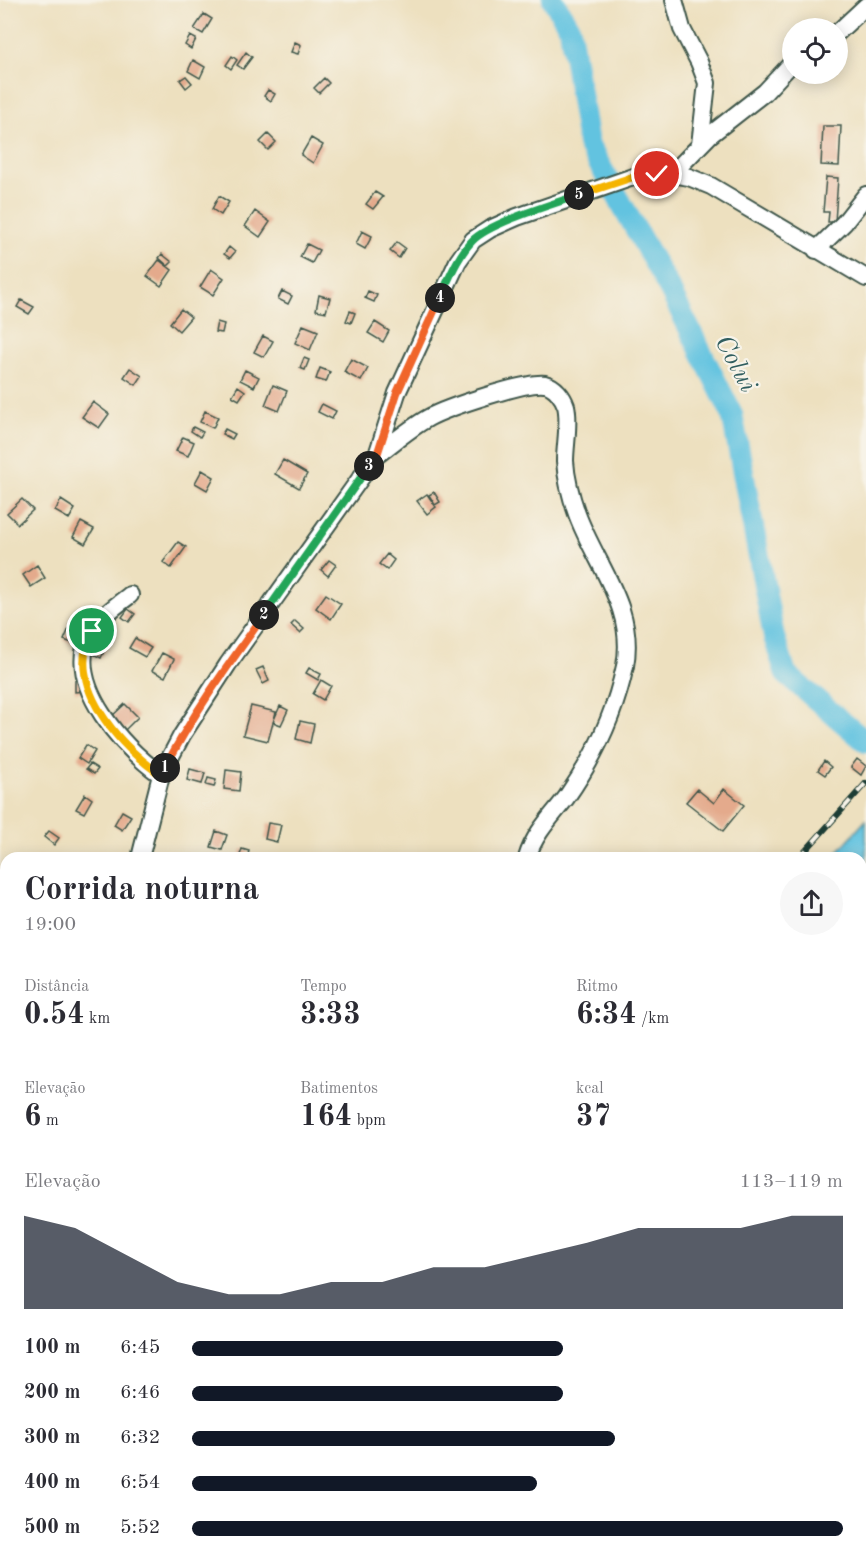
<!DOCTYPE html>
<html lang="pt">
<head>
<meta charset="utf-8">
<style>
	:root { --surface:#fff; --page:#f7f7f7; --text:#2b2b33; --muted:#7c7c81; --accent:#111827 }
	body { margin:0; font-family:"Old Standard TT",serif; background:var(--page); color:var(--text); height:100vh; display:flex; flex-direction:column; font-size:22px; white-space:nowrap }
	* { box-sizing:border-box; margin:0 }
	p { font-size:20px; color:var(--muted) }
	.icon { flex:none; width:33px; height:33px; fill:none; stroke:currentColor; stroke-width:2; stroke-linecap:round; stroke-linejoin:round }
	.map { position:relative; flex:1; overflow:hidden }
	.sheet { position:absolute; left:0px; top:852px; width:867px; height:712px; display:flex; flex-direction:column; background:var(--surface); border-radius:18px 18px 0 0; box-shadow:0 3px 15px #0003 }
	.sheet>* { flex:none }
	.fabs { position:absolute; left:782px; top:18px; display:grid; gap:12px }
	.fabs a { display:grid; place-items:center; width:66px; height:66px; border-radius:50%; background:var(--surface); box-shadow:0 3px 15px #0003; font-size:30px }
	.pin { position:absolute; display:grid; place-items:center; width:51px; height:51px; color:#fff; margin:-26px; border:3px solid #fff; border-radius:50%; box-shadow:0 2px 6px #0007 }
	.km { position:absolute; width:30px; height:30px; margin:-15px; border-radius:50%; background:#222; color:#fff; font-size:16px; line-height:30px; text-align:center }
	.round { display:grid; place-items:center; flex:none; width:63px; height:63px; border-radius:32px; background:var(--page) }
	.summary { display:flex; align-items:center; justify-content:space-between; height:102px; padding:0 24px }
	h1 { font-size:33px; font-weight:600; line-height:45px }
	.figures { display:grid; grid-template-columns:repeat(3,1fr); gap:9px; height:102px; padding:6px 24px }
	.figures div { display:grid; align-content:center }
	.figures b { font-size:30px; font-weight:600 }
	.figures small { font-size:16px; font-weight:400 }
	.figures p { font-size:16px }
	.chart { height:168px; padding:12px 24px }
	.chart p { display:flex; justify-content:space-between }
	.chart svg { width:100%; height:108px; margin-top:6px; fill:var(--accent); opacity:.7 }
	ul { padding:0 24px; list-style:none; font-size:20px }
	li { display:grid; grid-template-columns:96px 72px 1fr; align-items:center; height:45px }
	li i { height:15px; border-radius:8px; background:var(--accent) }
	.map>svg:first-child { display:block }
</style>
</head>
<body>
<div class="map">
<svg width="866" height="1564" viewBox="0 0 866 1564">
	<rect width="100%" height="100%" fill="#f7f3e8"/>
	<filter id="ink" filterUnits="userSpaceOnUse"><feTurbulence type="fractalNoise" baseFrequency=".0167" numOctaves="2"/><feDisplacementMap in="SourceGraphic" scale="12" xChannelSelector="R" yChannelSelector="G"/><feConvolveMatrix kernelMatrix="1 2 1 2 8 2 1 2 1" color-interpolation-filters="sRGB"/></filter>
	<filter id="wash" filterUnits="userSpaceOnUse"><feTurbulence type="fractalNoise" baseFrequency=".008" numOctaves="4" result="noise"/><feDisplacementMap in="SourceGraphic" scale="24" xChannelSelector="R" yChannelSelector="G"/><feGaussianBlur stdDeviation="1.35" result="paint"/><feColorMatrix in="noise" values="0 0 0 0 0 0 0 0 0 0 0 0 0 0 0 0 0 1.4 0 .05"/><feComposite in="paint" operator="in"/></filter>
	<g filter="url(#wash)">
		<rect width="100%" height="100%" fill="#ede0bf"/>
		<path fill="#62c3e0" stroke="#40808a" stroke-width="1.5" d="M866,820v187l-5,-4v-145h-29z"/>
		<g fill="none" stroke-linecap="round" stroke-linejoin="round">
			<path stroke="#62c3e0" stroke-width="22" d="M553,0l17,29 18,115 83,148 61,122 42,223 12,37 80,68"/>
		</g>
		<g id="blocks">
			<path fill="#e4aa8c" d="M204,14l8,5 -9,15 -9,-5z
				M190,36l6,3 -5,10 -6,-4z
				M295,42l6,3 -3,9 -7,-2z
				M246,52l6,5 -9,12 -6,-4z
				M232,56l5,4 -6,9 -5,-4z
				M193,60l12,7 -5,11 -12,-7z
				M186,76l6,7 -6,5 -6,-8z
				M324,78l5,5 -10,10 -5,-5z
				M268,90l7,4 -4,7 -7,-5z
				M823,126h18l-2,40 -18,-1z
				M268,134l8,8 -8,8 -8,-8z
				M311,138l12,7 -10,18 -12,-8z
				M826,177l12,1 -3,44h-7l1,-10h-6z
				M375,192l8,5 -10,12 -7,-5z
				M219,196l10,6 -8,13 -9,-6z
				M255,211l15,11 -10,15 -15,-11z
				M362,231l10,5 -7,13 -9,-5z
				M397,242l8,6 -6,10 -9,-7z
				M307,244l12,6 -7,13 -12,-6z
				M229,247l6,5 -5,6 -6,-4z
				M162,254l10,8 -4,4 -9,-8z
				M159,260l13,10 -11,16 -14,-10z
				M211,269l13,9 -11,17 -13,-8z
				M282,291l10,5 -4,8 -10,-5z
				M368,291l9,4 -3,7 -9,-4z
				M319,295l11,3 -4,14 -10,-2z
				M21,300l13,7 -5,7 -12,-7z
				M181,309l10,8 -12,14 -9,-8z
				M350,311l5,2 -4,10 -5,-2z
				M217,322l7,2 -2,9 -7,-1z
				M375,322l14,9 -6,11 -15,-9z
				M303,325l15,6 -8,19 -15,-7z
				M263,336l10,5 -9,16 -10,-5z
				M304,358l5,2 -4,10 -5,-2z
				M351,359l17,9 -7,13 -17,-9z
				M130,368l12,8 -6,9 -12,-8z
				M320,368l10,4 -4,10 -10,-3z
				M245,370l14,7 -5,10 -14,-7z
				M273,385l14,6 -8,20 -14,-6z
				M238,386l7,5 -6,9 -7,-4z
				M93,402l16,12 -10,14 -17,-11z
				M322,404l14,7 -4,8 -14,-7z
				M205,411l13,6 -5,11 -13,-6z
				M193,427l10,5 -3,5 -9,-6z
				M225,429l10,5 -3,5 -10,-5z
				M183,437l11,5 -6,14 -12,-5z
				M283,460l24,14 -8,14 -24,-14z
				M202,470l12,7 -7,13 -12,-7z
				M434,492l6,10 -5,3 -6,-10z
				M427,494l9,13 -9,7 -10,-13z
				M22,499l11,11 -15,14 -11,-11z
				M61,500l14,9 -6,10 -14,-8z
				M81,522l13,7 -9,15 -12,-7z
				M178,542l8,5 -15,21 -8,-6z
				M387,554l7,6 -7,10 -8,-6z
				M329,560l7,5 -8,11 -7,-6z
				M37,565l8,13 -14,9 -8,-12z
				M326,594l15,10 -10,15 -15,-11z
				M128,609l7,5 -6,8 -7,-5z
				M295,621l9,8 -4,4 -9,-8z
				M71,624l16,7 -7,15 -16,-6z
				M135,638l16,10 -6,9 -16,-9z
				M97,643l9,4 -5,11 -10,-5z
				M162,653l12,6 -9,18 -13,-6z
				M263,667l6,14 -6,3 -7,-14z
				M309,668l12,6 -3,6 -12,-7z
				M84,679l1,12 -10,1v-12z
				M321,680l10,6 -8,14 -10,-6z
				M125,704l13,13 -14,14 -13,-14z
				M251,706l25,6 -8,29 -25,-6z
				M280,706l8,4 -7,15 -8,-3z
				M300,721l14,3 -4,19 -14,-4z
				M86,745l9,6 -8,13 -9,-6z
				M857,759l9,7 -5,9 -10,-8z
				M824,761l7,6 -6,8 -7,-5z
				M90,764l8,5 -4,5 -8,-5z
				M190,769l15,4 -3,11 -15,-4z
				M226,770l15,2 -2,19 -15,-2z
				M208,778l8,2 -2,7 -8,-2z
				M697,789l17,14 10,-14 20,16 -21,26 -37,-29z
				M85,794l7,5 -8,14 -8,-4z
				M122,811l9,5 -9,14 -8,-5z
				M268,823l13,2 -4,17 -12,-3z
				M49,831l10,7 -5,7 -10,-8z
				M216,831l11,4 -5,15 -11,-3z
				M242,849l7,2 -2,7h-8z
				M862,1281l4,1v20l-5,-2z
				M861,1359l5,2v21l-5,-1z
				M502,1558h18v6h-19z
				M740,1558h20l-2,6h-14l-5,-2z
				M801,1558h16l-1,6h-16z"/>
		</g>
	</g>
	<g filter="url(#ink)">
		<use href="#blocks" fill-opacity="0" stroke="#3e5549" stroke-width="1.5"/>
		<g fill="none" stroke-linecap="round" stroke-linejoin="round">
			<defs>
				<path id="minor" d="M674,0l8,29 17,33 8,21 -7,62
					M837,33l29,-27
					M672,174l38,-39 55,-43 27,-29
					M816,250l28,-27 22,-28
					M377,455c16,-12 33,-27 51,-37 18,-10 98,-37 117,-34 10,2 18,13 21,22 4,15 -1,39 -1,55 1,17 6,36 12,53 19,52 59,93 48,152 -10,48 -31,92 -59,132 -15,19 -32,36 -39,60
					M130,595c-16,12 -34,25 -42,43 -21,50 36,110 73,137
					M140,858l21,-83 21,-40 46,-71 149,-209 20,-62 61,-132 15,-21 17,-11 27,-12 116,-40 24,-4 15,1 17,3 22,9 155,92
					M0,924l6,15
					M0,1076h6
					M861,1403l5,-4
					M410,1558l35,3 1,3
					M844,1558l2,6
					M224,1564l2,-6
					M309,1564l2,-6
					M784,1564l1,-6"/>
			</defs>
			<use href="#minor" stroke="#3e5549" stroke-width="20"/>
			<use href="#minor" stroke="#fff" stroke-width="16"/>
			<defs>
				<path id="rail" d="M799,858l67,-75
					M435,1558l1,6"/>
			</defs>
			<use href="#rail" stroke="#1f3d34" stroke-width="6"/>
			<use href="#rail" stroke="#f7f3e8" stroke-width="4" stroke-dasharray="11" stroke-linecap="butt"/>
		</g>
	</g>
	<g fill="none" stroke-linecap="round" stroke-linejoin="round" filter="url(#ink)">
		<defs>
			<path id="split-1" d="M92,631c-28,55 27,114 69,144l4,-7"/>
			<path id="split-2" d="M165,768c28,-55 64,-104 99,-153"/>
			<path id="split-3" d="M264,615l105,-149"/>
			<path id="split-4" d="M369,466l8,-11 20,-62 43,-95"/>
			<path id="split-5" d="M440,298c9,-19 17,-41 32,-57 17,-18 81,-37 107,-46"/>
			<path id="split-6" d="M579,195l54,-18 24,-3"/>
		</defs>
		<use href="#split-1" stroke="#fff" stroke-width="12"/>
		<use href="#split-2" stroke="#fff" stroke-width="12"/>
		<use href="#split-3" stroke="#fff" stroke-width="12"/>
		<use href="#split-4" stroke="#fff" stroke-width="12"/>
		<use href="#split-5" stroke="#fff" stroke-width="12"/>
		<use href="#split-6" stroke="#fff" stroke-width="12"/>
		<use href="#split-1" stroke="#f5b400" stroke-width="8"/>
		<use href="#split-2" stroke="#f0652b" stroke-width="8"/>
		<use href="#split-3" stroke="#22a559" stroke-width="8"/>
		<use href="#split-4" stroke="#f0652b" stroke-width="8"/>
		<use href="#split-5" stroke="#22a559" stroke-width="8"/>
		<use href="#split-6" stroke="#f5b400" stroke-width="8"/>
	</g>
	<g text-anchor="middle" stroke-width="4.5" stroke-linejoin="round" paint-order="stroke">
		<g font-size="26" font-style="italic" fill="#305e5f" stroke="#f7f3e8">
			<text transform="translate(737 363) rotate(62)" y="9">Colui</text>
		</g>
	</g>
</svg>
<div class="fabs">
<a><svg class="icon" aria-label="locate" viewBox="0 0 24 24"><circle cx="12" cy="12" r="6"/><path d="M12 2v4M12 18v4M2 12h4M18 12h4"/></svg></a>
</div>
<div class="pin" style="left:92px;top:631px;background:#1e9e55"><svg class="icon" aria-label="arrive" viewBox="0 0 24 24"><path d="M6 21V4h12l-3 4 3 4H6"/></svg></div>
<div class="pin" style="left:657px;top:174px;background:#d93025"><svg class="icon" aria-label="check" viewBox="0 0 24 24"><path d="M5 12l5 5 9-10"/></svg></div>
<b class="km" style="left:165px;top:768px">1</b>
<b class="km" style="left:264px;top:615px">2</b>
<b class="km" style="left:369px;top:466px">3</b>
<b class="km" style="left:440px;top:298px">4</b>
<b class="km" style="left:579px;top:195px">5</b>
<section class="sheet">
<div class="summary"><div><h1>Corrida noturna</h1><p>19:00</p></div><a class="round"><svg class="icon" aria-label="share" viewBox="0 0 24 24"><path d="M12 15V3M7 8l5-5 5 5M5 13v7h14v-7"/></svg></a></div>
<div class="figures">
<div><p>Distância</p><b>0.54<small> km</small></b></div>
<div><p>Tempo</p><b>3:33</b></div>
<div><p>Ritmo</p><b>6:34<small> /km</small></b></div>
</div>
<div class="figures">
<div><p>Elevação</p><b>6<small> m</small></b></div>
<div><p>Batimentos</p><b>164<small> bpm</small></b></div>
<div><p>kcal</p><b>37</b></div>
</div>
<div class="chart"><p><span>Elevação</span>113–119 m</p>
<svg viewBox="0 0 160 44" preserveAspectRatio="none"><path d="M0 44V6L10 11L20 22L30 33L40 38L50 38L60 33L70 33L80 27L90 27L100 22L110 17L120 11L130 11L140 11L150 6L160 6V44z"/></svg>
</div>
<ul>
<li><b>100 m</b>6:45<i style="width:57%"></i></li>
<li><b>200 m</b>6:46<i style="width:57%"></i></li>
<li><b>300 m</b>6:32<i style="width:65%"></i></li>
<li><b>400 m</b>6:54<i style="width:53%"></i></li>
<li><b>500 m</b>5:52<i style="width:100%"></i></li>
</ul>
</section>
</div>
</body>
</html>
